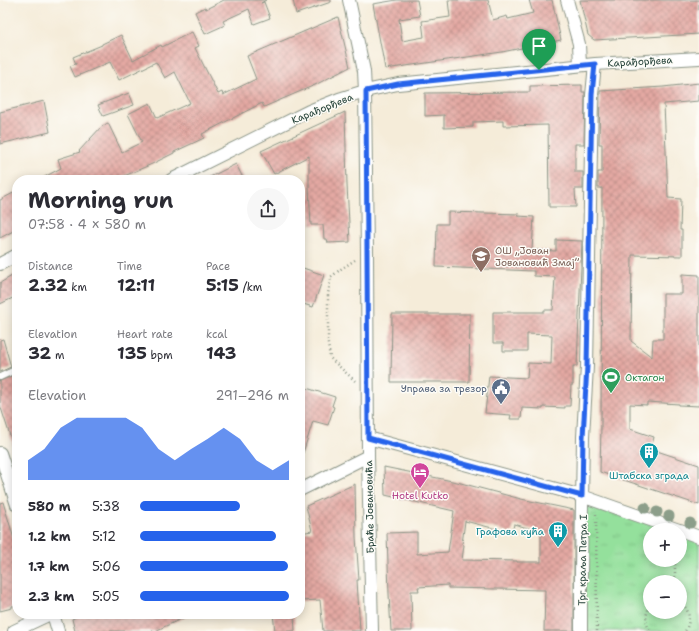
<!DOCTYPE html>
<html lang="en">
<head>
<meta charset="utf-8">
<style>
	:root { --surface:#fff; --page:#f7f7f7; --text:#2b2b33; --muted:#7c7c81; --accent:#2563eb }
	body { margin:0; font-family:"Shantell Sans",sans-serif; background:var(--page); color:var(--text); height:100vh; display:flex; flex-direction:column; font-size:15px; white-space:nowrap }
	* { box-sizing:border-box; margin:0 }
	p { font-size:13px; color:var(--muted) }
	.icon { flex:none; width:22px; height:22px; fill:none; stroke:currentColor; stroke-width:2; stroke-linecap:round; stroke-linejoin:round }
	.map { position:relative; flex:1; overflow:hidden }
	.panel { position:absolute; left:12px; top:175px; width:293px; height:444px; display:flex; flex-direction:column; background:var(--surface); border-radius:16px; box-shadow:0 2px 10px #0003 }
	.panel>* { flex:none }
	.tools { position:absolute; left:643px; top:523px; display:grid; gap:8px }
	.tools a { display:grid; place-items:center; width:44px; height:44px; border-radius:50%; background:var(--surface); box-shadow:0 2px 10px #0003; font-size:20px }
	.pin { position:absolute; display:grid; place-items:center; width:34px; height:34px; color:#fff; margin:-41px -17px; border-radius:50% 50% 50% 0; rotate:-45deg; box-shadow:0 0 4px #0007 }
	.pin .icon { rotate:45deg }
	.round { display:grid; place-items:center; flex:none; width:42px; height:42px; border-radius:21px; background:var(--page) }
	.head { display:flex; align-items:center; justify-content:space-between; height:68px; padding:0 16px }
	h1 { font-size:22px; font-weight:700; line-height:30px }
	.figures { display:grid; grid-template-columns:repeat(3,1fr); gap:6px; height:68px; padding:4px 16px }
	.figures div { display:grid; align-content:center }
	.figures b { font-size:17px; font-weight:700 }
	.figures small { font-size:11px; font-weight:400 }
	.figures p { font-size:11px }
	.chart { height:112px; padding:8px 16px }
	.chart p { display:flex; justify-content:space-between }
	.chart svg { width:100%; height:72px; margin-top:4px; fill:var(--accent); opacity:.7 }
	ul { padding:0 16px; list-style:none; font-size:13px }
	li { display:grid; grid-template-columns:64px 48px 1fr; align-items:center; height:30px }
	li i { height:10px; border-radius:5px; background:var(--accent) }
	.map>svg:first-child { display:block }
</style>
</head>
<body>
<div class="map">
<svg width="699" height="631" viewBox="0 0 699 631">
	<defs>
		<pattern id="park-tufts" width="24" height="20" patternUnits="userSpaceOnUse"><rect width="24" height="20" fill="#94e09c"/><path d="M3 7l-1-3M5 7V3M7 7l1-3M15 17l-1-3M17 17v-4M19 17l1-3" fill="none" stroke="#7fc187"/></pattern>
		<pattern id="building-cross-hatch" width="8" height="8" patternUnits="userSpaceOnUse"><rect width="8" height="8" fill="#e4a9a3"/><path d="M0 0l8 8M0 8l8-8" fill="none" stroke="#b88b86"/></pattern>
	</defs>
	<rect width="100%" height="100%" fill="#fdfcf7"/>
	<filter id="ink" filterUnits="userSpaceOnUse"><feTurbulence type="fractalNoise" baseFrequency=".025" numOctaves="2"/><feDisplacementMap in="SourceGraphic" scale="8" xChannelSelector="R" yChannelSelector="G"/><feConvolveMatrix kernelMatrix="1 2 1 2 8 2 1 2 1" color-interpolation-filters="sRGB"/></filter>
	<filter id="wash" filterUnits="userSpaceOnUse"><feTurbulence type="fractalNoise" baseFrequency=".012" numOctaves="4" result="noise"/><feDisplacementMap in="SourceGraphic" scale="16" xChannelSelector="R" yChannelSelector="G"/><feGaussianBlur stdDeviation="0.9" result="paint"/><feColorMatrix in="noise" values="0 0 0 0 0 0 0 0 0 0 0 0 0 0 0 0 0 1.4 0 .05"/><feComposite in="paint" operator="in"/></filter>
	<g filter="url(#wash)">
		<rect width="100%" height="100%" fill="#f5ecd9"/>
		<path fill="url(#park-tufts)" stroke="#5a8e68" fill-rule="evenodd" d="M582,496l97,34h-29v30h30v-30l19,7v94h-118zM650,582h30v30h-30z"/>
		<g id="blocks">
			<path fill="url(#building-cross-hatch)" fill-rule="evenodd" d="M224,0h42l-5,3 3,-1 6,16 -16,6 -5,-15 -26,12 2,4 -20,9 -10,-22 10,-5 1,2z
				M293,0h38v2l-35,12z
				M397,0h20l3,16 -21,3 3,22 22,-4 -2,-16 28,-4 -2,-17h40l5,20 14,-4 1,3 25,-6 -4,-13h23l9,40 -59,12 -117,17 -12,-65z
				M580,0h119v34l-105,6 -6,-5z
				M338,17l12,50 -35,18 -51,22 -2,-4 -60,31 2,4 -30,14v1l-22,11 -30,13 2,3h-85l22,-12 -3,-9 22,-7 -1,-1 23,-25 6,-3 14,29 20,-10 -14,-28 22,-11 7,15 33,-15 -15,-31 -10,6 -9,-16 -37,18 -9,-18 -35,15 -5,-11 6,-2 -3,-7 29,-12v-1l19,-9 12,25 28,-15 1,2 30,-15 7,14 -4,2 23,46 4,-2 1,3 33,-16 -9,-23z
				M699,83v18l-35,3 4,94 13,1 -1,31h2v26l-50,-1 -1,86 21,16 1,-18h10v-45h19v-20l17,1v131l-20,-1v-1l-32,-2v3l-17,-1v25l24,8 -3,12 48,16v40l-99,-33 1,-46 1,-238h-4v-16h4v-28h-3l1,-53 63,-4z
				M582,85v7h3l-1,52h-9v28h8v17h-8l1,18h-27l-1,-82 -45,1v-5l-30,1v5l-29,1v-13l-19,1v-23l105,-1v-6z
				M129,93l5,12 -31,11 -5,-11z
				M44,101l6,31 -50,12v-32z
				M345,112l2,73 3,57 -22,1 -1,-4h-3l-1,-14h-12l-2,-37v-32l-35,18 -13,-23z
				M236,164l8,16h-40z
				M17,191v38l-17,9v-38z
				M448,212l71,2 -1,2 16,1 -2,33 24,1v-11l26,1 -5,125h-4v19h-2l-1,21h-5v2l-22,-1v2l-21,-1 -1,11h-11l1,-4 -26,-2 4,-37 38,2 1,-15 23,1 1,-29 -25,-1v17h-24v-8h-10v-31h51v-2h9l2,-33 -21,-1v-5l-98,-4 1,-43h11z
				M300,267l24,8 -11,32 -13,-4z
				M17,273v23l-17,8v-21z
				M392,314h78l-1,68h-78z
				M3,339l8,28 -11,5v-32z
				M17,374v76l-2,1 -15,-46v-24z
				M300,386l35,11 -3,9 2,1 -6,18 -15,-4 -10,32 -3,-1z
				M384,467l73,15 64,17 53,11v121h-30l1,-41 -97,-2v-3l-30,2 1,4h-8l1,40h-21l-2,-37 -2,-61 30,-1v22l31,-2 6,-41 -69,-16zM465,521l47,12 2,-9 27,8v30h-24v-1l-55,-1 2,-15 -2,-1z
				M355,484l1,53 3,43h-2l3,51h-37l-3,-31 -20,1v-68l12,-2 -6,-25z
				M3,502l14,47v56l-5,1v2l-12,3v-108z
				M82,614h110l-37,17h-80l-3,-12z
				M273,614h21l1,17h-20z"/>
		</g>
	</g>
	<g filter="url(#ink)">
		<use href="#blocks" fill-opacity="0" stroke="#8a9486" stroke-width="1"/>
		<g fill="none" stroke-linecap="round" stroke-linejoin="round">
			<defs>
				<path id="lane" d="M0,377l17,-8"/>
				<path id="street" d="M349,0l15,71 1,20 2,162 1,203 4,175
					M567,0l12,44 1,21
					M171,180l138,-69 30,-12 26,-8 33,-7 197,-20 104,-6
					M0,264l17,-9
					M368,438l214,58 97,34
					M0,453l17,52
					M300,490l68,-34
					M680,530l19,7
					M53,614l5,17
					M14,631l36,-17
					M581,631v-60l2,-134 4,-71 5,-271 3,-31"/>
			</defs>
			<use href="#lane" stroke="#8a9486" stroke-width="8"/>
			<use href="#street" stroke="#8a9486" stroke-width="14"/>
			<path stroke="#8a9486" stroke-width="2.5" stroke-dasharray="1 3" stroke-linecap="butt" d="M355,260l-14,9 -10,8 -3,17v50l2,14 25,23
				M596,514l1,117
				M675,560v22
				M680,601c9,8 12,19 5,30
				M650,606c-5,9 -5,17 0,25"/>
			<use href="#lane" stroke="#fff" stroke-width="6"/>
			<use href="#street" stroke="#fff" stroke-width="12"/>
		</g>
		<g fill="#8c9e8a">
			<circle cx="645" cy="508" r="5.5"/>
			<circle cx="657" cy="512" r="5.5"/>
			<circle cx="669" cy="516" r="5.5"/>
			<circle cx="690" cy="523" r="5.5"/>
		</g>
	</g>
	<g fill="none" stroke-linecap="round" stroke-linejoin="round" filter="url(#ink)">
		<defs>
			<path id="route" d="M595,64l-3,30 -5,272 -4,71 -1,59 -214,-58 -1,-185 -1,-162 32,-7z"/>
		</defs>
		<use href="#route" stroke="#fff" stroke-width="8"/>
		<use href="#route" stroke="#2563eb" stroke-width="5"/>
	</g>
	<defs>
		<symbol id="school-pin" viewBox="-11 -11 22 30"><path d="M0 17L-7.5 6A9.5 9.5 0 1 1 7.5 6Z" fill="#8d6e63" stroke="#fdfcf7"/><path d="M0-5L7-2L0 1L-7-2ZM-4 1L0 2.5L4 1V4Q0 6-4 4Z" fill="#fff"/></symbol>
		<symbol id="stadium-pin" viewBox="-11 -11 22 30"><path d="M0 17L-7.5 6A9.5 9.5 0 1 1 7.5 6Z" fill="#2e9e5b" stroke="#fdfcf7"/><path d="M0-5a6.5 5 0 1 0 0 10a6.5 5 0 1 0 0-10ZM-3.5-1.8h7v3.6h-7Z" fill="#fff"/></symbol>
		<symbol id="civic-pin" viewBox="-11 -11 22 30"><path d="M0 17L-7.5 6A9.5 9.5 0 1 1 7.5 6Z" fill="#5c6f8a" stroke="#fdfcf7"/><path d="M-.6-6.5H3V-4.5H.6V-3L4-1V1h2V6H-6V1h2V-1L-.6-3ZM-1.2 2.5V6h2.4V2.5Z" fill="#fff"/></symbol>
		<symbol id="building-pin" viewBox="-11 -11 22 30"><path d="M0 17L-7.5 6A9.5 9.5 0 1 1 7.5 6Z" fill="#0f9aa8" stroke="#fdfcf7"/><path d="M-4-6H4V6H1V3H-1V6H-4ZM-2.5-4.3h1.7v1.8h-1.7ZM.8-4.3h1.7v1.8H.8ZM-2.5-1h1.7V.8h-1.7ZM.8-1h1.7V.8H.8Z" fill="#fff"/></symbol>
		<symbol id="hotel-pin" viewBox="-11 -11 22 30"><path d="M0 17L-7.5 6A9.5 9.5 0 1 1 7.5 6Z" fill="#d1479c" stroke="#fdfcf7"/><path d="M-6-4.5h1.5V1H6V5H4.5V3h-9V5H-6ZM-4 0a1.8 1.8 0 1 1 3.6 0ZM.5 0V-2.5h3Q6-2.5 6 0Z" fill="#fff"/></symbol>
	</defs>
	<g fill-rule="evenodd">
		<use href="#school-pin" x="470" y="245" width="22" height="30"/>
		<use href="#stadium-pin" x="600" y="366" width="22" height="30"/>
		<use href="#civic-pin" x="490" y="377" width="22" height="30"/>
		<use href="#building-pin" x="638" y="441" width="22" height="30"/>
		<use href="#hotel-pin" x="409" y="461" width="22" height="30"/>
		<use href="#building-pin" x="547" y="520" width="22" height="30"/>
	</g>
	<g text-anchor="middle" stroke-width="3" stroke-linejoin="round" paint-order="stroke">
		<g font-size="10" fill="#1f3d34" stroke="#fdfcf7">
			<text transform="translate(640 61) rotate(-3)" y="4">Карађорђева</text>
			<text transform="translate(322 108) rotate(-22)" y="4">Карађорђева</text>
			<text transform="translate(369 507) rotate(-91)" y="4">Браће Јовановића</text>
			<text transform="translate(582 560) rotate(-89)" y="4">Трг краља Петра I</text>
		</g>
		<g font-size="10" fill="#785e54" stroke="#fdfcf7" text-anchor="start">
			<text x="495" y="254">ОШ „Јован<tspan x="495" dy="12">Јовановић Змај”</tspan></text>
		</g>
		<g font-size="10" fill="#27864d" stroke="#fdfcf7" text-anchor="start">
			<text x="625" y="381">Октагон</text>
		</g>
		<g font-size="10" fill="#4e5e75" stroke="#fdfcf7" text-anchor="end">
			<text x="487" y="392">Управа за трезор</text>
		</g>
		<g font-size="10" fill="#0d838f" stroke="#fdfcf7">
			<text x="649" y="479">Штабска зграда</text>
			<text x="544" y="535" text-anchor="end">Графова кућа</text>
		</g>
		<g font-size="10" fill="#b23c85" stroke="#fdfcf7">
			<text x="420" y="499">Hotel Kutko</text>
		</g>
	</g>
</svg>
<div class="tools">
<a>+</a>
<a>−</a>
</div>
<div class="pin" style="left:539px;top:70px;background:#1e9e55"><svg class="icon" aria-label="arrive" viewBox="0 0 24 24"><path d="M6 21V4h12l-3 4 3 4H6"/></svg></div>
<section class="panel">
<div class="head"><div><h1>Morning run</h1><p>07:58 · 4 × 580 m</p></div><a class="round"><svg class="icon" aria-label="share" viewBox="0 0 24 24"><path d="M12 15V3M7 8l5-5 5 5M5 13v7h14v-7"/></svg></a></div>
<div class="figures">
<div><p>Distance</p><b>2.32<small> km</small></b></div>
<div><p>Time</p><b>12:11</b></div>
<div><p>Pace</p><b>5:15<small> /km</small></b></div>
</div>
<div class="figures">
<div><p>Elevation</p><b>32<small> m</small></b></div>
<div><p>Heart rate</p><b>135<small> bpm</small></b></div>
<div><p>kcal</p><b>143</b></div>
</div>
<div class="chart"><p><span>Elevation</span>291–296 m</p>
<svg viewBox="0 0 160 44" preserveAspectRatio="none"><path d="M0 44V32L10 25L20 12L30 6L40 6L50 6L60 6L70 12L80 25L90 32L100 25L110 19L120 12L130 19L140 32L150 38L160 32V44z"/></svg>
</div>
<ul>
<li><b>580 m</b>5:38<i style="width:67%"></i></li>
<li><b>1.2 km</b>5:12<i style="width:91%"></i></li>
<li><b>1.7 km</b>5:06<i style="width:99%"></i></li>
<li><b>2.3 km</b>5:05<i style="width:100%"></i></li>
</ul>
</section>
</div>
</body>
</html>
